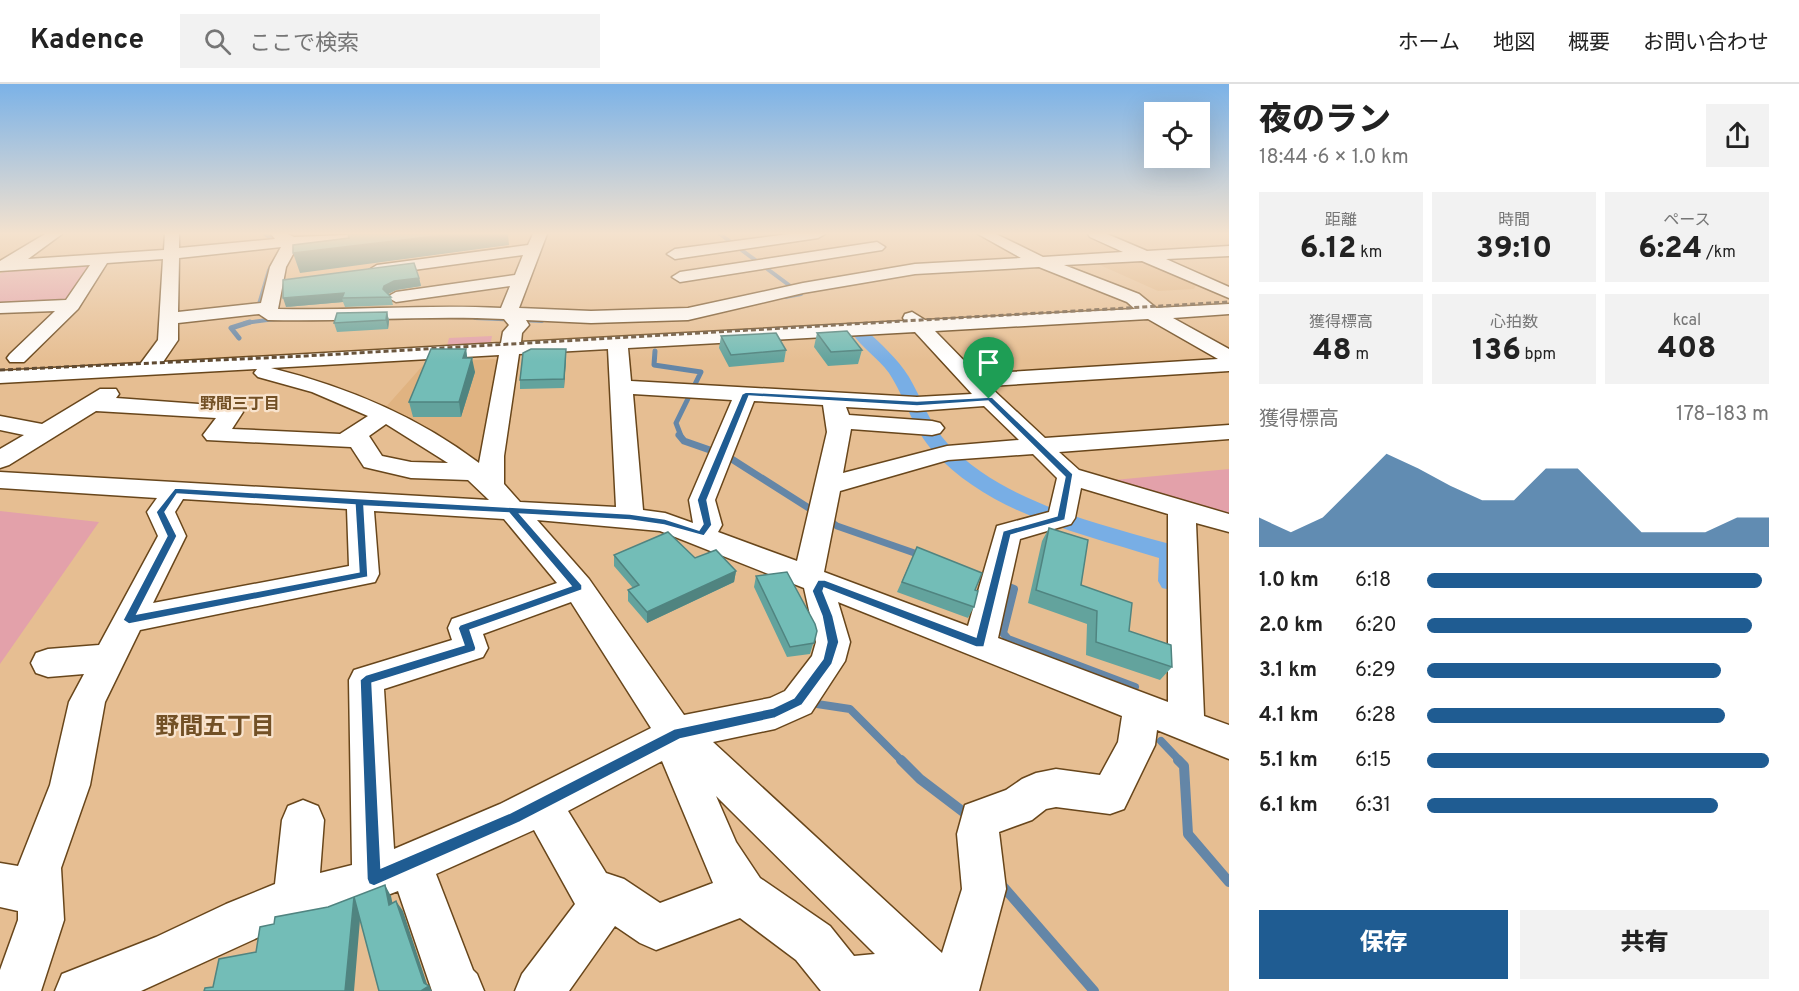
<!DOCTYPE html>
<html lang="ja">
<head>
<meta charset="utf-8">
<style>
	:root { --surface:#fff; --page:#f2f2f2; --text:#222; --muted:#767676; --line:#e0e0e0; --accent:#1f5c92 }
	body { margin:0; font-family:Overpass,"Noto Sans JP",sans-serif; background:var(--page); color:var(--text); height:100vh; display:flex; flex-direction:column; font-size:22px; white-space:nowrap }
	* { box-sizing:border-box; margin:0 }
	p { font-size:20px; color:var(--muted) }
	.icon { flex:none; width:33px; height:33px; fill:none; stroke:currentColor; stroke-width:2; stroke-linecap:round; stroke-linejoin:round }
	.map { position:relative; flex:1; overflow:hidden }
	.panel { display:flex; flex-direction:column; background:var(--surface); width:570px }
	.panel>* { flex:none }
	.tools { position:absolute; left:1144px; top:18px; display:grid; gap:12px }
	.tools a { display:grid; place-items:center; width:66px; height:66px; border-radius:0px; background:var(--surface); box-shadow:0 6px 24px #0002; font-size:30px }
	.pin { position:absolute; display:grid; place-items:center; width:51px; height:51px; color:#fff; margin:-62px -26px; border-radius:50% 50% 50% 0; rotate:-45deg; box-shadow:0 0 6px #0007 }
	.pin .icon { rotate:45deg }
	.round { display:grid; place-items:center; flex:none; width:63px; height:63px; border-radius:0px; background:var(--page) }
	.overview { display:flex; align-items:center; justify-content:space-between; height:102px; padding:0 30px }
	h1 { font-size:33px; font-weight:800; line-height:45px }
	.metrics { display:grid; grid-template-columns:repeat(3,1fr); gap:9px; height:102px; padding:6px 30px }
	.metrics div { display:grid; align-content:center; border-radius:0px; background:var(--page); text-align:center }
	.metrics b { font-size:30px; font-weight:800 }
	.metrics small { font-size:16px; font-weight:400 }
	.metrics p { font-size:16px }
	.chart { height:168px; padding:12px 30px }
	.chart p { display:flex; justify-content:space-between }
	.chart svg { width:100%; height:108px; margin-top:6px; fill:var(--accent); opacity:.7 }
	.button { display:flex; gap:12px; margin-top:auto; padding:12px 30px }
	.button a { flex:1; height:69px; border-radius:0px; background:var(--accent); color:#fff; font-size:24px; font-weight:800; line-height:69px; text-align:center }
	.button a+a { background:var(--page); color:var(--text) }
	ul { padding:0 30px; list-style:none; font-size:20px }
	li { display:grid; grid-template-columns:96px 72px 1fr; align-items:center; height:45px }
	li i { height:15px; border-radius:8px; background:var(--accent) }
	header { display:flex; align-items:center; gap:36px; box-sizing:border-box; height:84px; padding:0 30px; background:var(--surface); border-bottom:2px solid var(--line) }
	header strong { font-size:28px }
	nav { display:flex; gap:33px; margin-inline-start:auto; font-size:21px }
	.search { width:420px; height:54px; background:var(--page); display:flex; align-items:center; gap:15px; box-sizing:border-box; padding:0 21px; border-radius:0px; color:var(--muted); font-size:22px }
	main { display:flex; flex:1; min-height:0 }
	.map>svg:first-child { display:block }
</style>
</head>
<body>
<header>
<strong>Kadence</strong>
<div class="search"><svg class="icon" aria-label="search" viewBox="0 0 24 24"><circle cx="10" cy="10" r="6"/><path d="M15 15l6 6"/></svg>ここで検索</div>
<nav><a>ホーム</a><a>地図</a><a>概要</a><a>お問い合わせ</a></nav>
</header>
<main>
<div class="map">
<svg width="1229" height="907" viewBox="0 0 1229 907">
	<rect width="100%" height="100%" fill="#e6be92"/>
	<path fill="#e0b381" d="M1137,175l59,26 -2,4 -36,2 -67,-30z
		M494,275l4,2 -20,100h-4l-45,-31 -44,-22 40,-45z"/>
	<path fill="#e3a1aa" d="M93,180l-23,36 -70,6v-32l6,-4z
		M492,252l-2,11 -44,3 3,-12z
		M1229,385v47l-125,-35z
		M0,427l99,11 -99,142z"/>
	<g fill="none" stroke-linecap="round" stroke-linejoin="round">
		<path stroke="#6486a7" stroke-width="4" d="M265,150l14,10
			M720,150l81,60 -16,3
			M257,227l12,-41 5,-8
			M475,234l67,3
			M245,239l30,-4"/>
		<path stroke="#6486a7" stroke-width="5" d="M239,254l-8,-10 19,-6
			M655,267l-1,14 47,7 -25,51 5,13"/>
		<path stroke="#6486a7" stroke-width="7" d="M679,351l5,6 43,15 88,56
			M827,435l10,7 86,30"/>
		<path stroke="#6486a7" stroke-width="8" d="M1001,500l13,5 -11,44 5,6 127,48
			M817,620l33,5 52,52
			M1161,657l19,20"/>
		<path stroke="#6486a7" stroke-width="10" d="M901,676l19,19 50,38
			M1178,676l6,6 4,68 41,48
			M1000,799l94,108"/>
		<path fill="#78aee5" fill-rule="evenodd" d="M860,244l6,2c15,14 31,28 43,47 13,22 21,48 39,67 59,61 153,80 232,103 6,10 6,30 0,41l-9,2 -9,-2 -4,-7 1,-23c-77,-24 -169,-44 -225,-106 -21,-22 -28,-53 -45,-79 -11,-15 -27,-25 -37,-40z"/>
		<defs>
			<path id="minor" d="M45,150h17l-34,25 136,-9 1,-16h14v14l96,-9 -4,-5h17l6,3 77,-3 -7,4 -66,7 -12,22 -8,42c75,2 148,-5 223,-1l9,-22 -114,16 -9,-5 9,-5 119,-17 8,-20 -146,20 -8,-5 8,-5 151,-20 5,-11h14l-28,74 72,3 97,-3 115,-25 112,-19 106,-6 -43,-24h18l47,23 80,-5 -33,-15 -2,-3h19l40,17 82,-5v10l-63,3 63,28v11l-87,-37 -78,4 75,29 17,14 73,-4v10l-56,4 56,31v22l-240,15 56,52 184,-13v14l-170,13 20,18 150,44v18l-33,-9 8,193 25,9v34l-72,-29 -2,15 -31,64 -14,5 -54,-7 -10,2 -14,11 -33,12 7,57 -27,102h-158l-25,-31 -56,-42 -84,32 -16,-7 -25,-17 -46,65h-54l7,-17 53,-70 -41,-74 -98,44 37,96 4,4 7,17h-52l-34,-100 -62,24 -44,7 -151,69h-86l7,-17 94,-37 70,-33 49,-20 7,-64 6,-14 15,-6 15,6 6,14 -4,53 32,-8 -3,-185 5,-10 98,-30 -4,-12 4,-9 105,-36 -53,-64 -130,-8 5,63 -4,8 -235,48 -35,72 -15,83 -29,83 3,52 -23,71h-41v-21l18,-50v-9l-18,-4v-44l18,3 32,-81 19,-83 15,-28 -36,3 -12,-4 -5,-10 5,-10 12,-4 51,-4 59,-109 -11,-24 10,-14 -157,-10v-16l489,28 -21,-20 -57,-2 -47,-11 -13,-20 -144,-7 -4,-5 13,-17 -120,-7 -87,54 -9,3v-19l24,-14 -24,-5v-14l42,8 58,-35h16l3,5 -3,4 124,9 3,5 -11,17 108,5 28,-18 -56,-24 -54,-15 -4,-4 3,-4 -257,14v-12l141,-8 17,-23 5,-81 -56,4 -29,46 -54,53h-14l-3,-4 3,-4 45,-43 -55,2v-10l66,-3 24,-35 -90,6v-10zM281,163l-11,20 -9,36 -83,9 1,-54zM1039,183l88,35 8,7 -210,11 -13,-8 -7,2 -2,4 2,3 -384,21 1,-9 7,-8 -3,-5 65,3 97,-3 115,-27 112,-19zM259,230l9,6c79,2 157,-5 236,-1l5,6 -6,7 -2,11 -338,19 15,-22v-17zM1148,235l70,40 -241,15 -42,-43zM915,248l57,62 -55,3 -286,-16 -3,-33zM608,265l8,158 -96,-5 -16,-18v-28l15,-102zM499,271l-20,108c-62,-47 -132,-76 -208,-95zM633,310l99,6 -43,100 4,23 -28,-10 -22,-3zM754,317l69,4 4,27 -30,129 -79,-29 4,-7 -7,-25zM984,322l35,34 -72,6 -104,27 8,-44 81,6 8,-2 4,-5 -4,-5 -8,-2 -83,-6 -3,-8 71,4zM386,340l62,39 -37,-1 -29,-6 -13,-20zM1033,370l24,24 -8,34 -52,14 -29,100 -144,-54 16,-81 108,-31zM1081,404l87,26v188l-170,-64 22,-99 51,-15 4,-6zM183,415l164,10 2,57 -196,37 33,-67 -11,-24zM537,436l123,11 144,57 12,54 -4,14 -27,35 -15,7 -86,17 -95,-136zM571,518l80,126 -151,76 -106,45 -10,-160 99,-32 5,-9 -5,-14zM838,518l284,114 -4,26 -18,33 -44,-6 -20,4 -14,6 -16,11 -41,15 -8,29 5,55 -20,64 -229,-211 62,-13 36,-16 34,-52 5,-19zM662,677l51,122 -53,20 -36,-24 -18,-6 -38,-62zM716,712l159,158 -21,2 -24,-30 -70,-48 -24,-36z
				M788,150h37l-7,4 -143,21 -8,-5 8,-5z
				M877,158l8,5 -3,3 -202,32 -8,-5 8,-5z"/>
		</defs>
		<use href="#minor" stroke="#68461b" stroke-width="3"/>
		<use href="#minor" fill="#fff" fill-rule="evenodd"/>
		<path stroke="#5f4a32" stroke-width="3" stroke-dasharray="5 3" stroke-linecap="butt" d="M0,286l305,-14 924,-54"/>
	</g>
	<path fill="#63a39d" d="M419,194l2,8 -25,4 -8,4 3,3 2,8 -48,2 -2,-5 -57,5z
		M387,228l2,9 -1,8 -51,3 -3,-9z
		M817,249l45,17 -4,14 -30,2 -14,-19z
		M721,252l65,14 -2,12 -55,5 -10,-19z
		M466,265l1,9 8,14 -14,45h-48l-4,-15z
		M566,273l-2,31 -44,1v-9z
		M1049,444l32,57 48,46 43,36 -12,13 -74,-25 1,-31 -59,-21 14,-62z
		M917,463l58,43 -1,17 -6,11 -71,-26z
		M614,471l81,3 41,13 -2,11 -87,41 -19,-22v-11l5,-2 -19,-22z
		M756,492l61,55 -7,23 -23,3 -33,-70z"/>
	<path fill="#508480" d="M453,150h55l1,11 -209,28 -7,-20z
		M419,194l2,8 -25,4 -10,5 -1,3 -2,-9 1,-3 10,-5z
		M344,209l-2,5 1,4 -57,5 -3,-9z
		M387,228l2,9 -1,8 -2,-9z
		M466,265l2,14 -5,-5z
		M566,265v8l-2,31v-9z
		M472,274l3,14 -14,45 -2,-15z
		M736,487l-2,11 -87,41v-11z
		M385,801l6,11 4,19 -6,-10z
		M354,813l7,11 -7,83h-9z
		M396,817l7,10 25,76 1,-1 3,5h-11l3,-8z"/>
	<path fill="#73bdb7" stroke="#508480" stroke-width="1.5" d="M348,150h105l-160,19v-8l56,-7z
		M414,179l5,15 -25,3 -10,5 -1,3 8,8 -49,1 2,-5 -61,5v-18z
		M387,228l-1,8 -52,3 3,-10z
		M847,247l15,19 -31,2 -14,-19z
		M776,249l10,17 -55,5 -10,-19z
		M431,265h35l-3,9h9l-13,44h-50z
		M531,265h35l-2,30 -44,1 3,-27z
		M1049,444l39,12 -7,45 51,18 -3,28 42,14 1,22 -76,-25 1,-31 -61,-21z
		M668,448l27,26 21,-8 20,21 -89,41 -19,-22 11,-5 -25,-30z
		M917,463l65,26 -7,17 3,1 -4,16 -72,-25z
		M787,488l28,52 2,7 -3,12 -24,4 -34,-71z
		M385,801l4,20 7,-4 28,82 5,3 -8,5h-42l-25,-94 -9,94h-141l1,-3 8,-1 6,-28 37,-7 4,-25 14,-3 1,-7 53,-10z"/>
	<linearGradient id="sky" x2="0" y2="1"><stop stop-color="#7bb2e7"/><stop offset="0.54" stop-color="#f4e2ce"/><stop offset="1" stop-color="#f4e2ce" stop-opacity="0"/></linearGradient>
	<rect width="1229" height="277" fill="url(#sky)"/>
	<path fill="#1f5c92" stroke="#fff" stroke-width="1.5" fill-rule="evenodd" d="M746,308l171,9 75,-4 81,77 -8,46 -54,15 -27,112h-8l-152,-59 -1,3 10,25 6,26 -7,22 -30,41 -27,13 -95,21 -160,83 -146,64 -5,-2 -2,-5 -7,-199 6,-5 98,-30 -6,-17 2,-3 111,-39 -62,-73 -145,-7 4,71 -239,47 -6,-4 44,-84 -11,-24 19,-24 455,26 35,5 34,11 4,-6 -6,-24 45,-106zM749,312l168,10 71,-5 77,76 -8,39 -54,15 -27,106 -151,-57h-7l-6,11 10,25 5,26 -4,17 -29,39 -21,10 -99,21 -164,84 -129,55 -9,-185 103,-32 1,-3 -6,-18 112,-40v-5l-62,-71 110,6 34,5 40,11 8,-11 -5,-25zM177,410l178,11 4,67 -222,42 40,-78 -12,-24z"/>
	<g text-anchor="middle" stroke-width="4.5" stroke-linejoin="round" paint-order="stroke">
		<g font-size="16" font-weight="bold" fill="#725025" stroke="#f8e3cd">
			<text x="240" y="325">野間三丁目</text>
		</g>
		<g font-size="24" font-weight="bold" fill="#725025" stroke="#f8e3cd">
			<text x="215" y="650">野間五丁目</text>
		</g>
	</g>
</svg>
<div class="tools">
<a><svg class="icon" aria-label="locate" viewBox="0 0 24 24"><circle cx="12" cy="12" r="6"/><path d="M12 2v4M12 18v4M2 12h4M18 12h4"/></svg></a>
</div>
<div class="pin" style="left:989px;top:315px;background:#1e9e55"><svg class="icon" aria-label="arrive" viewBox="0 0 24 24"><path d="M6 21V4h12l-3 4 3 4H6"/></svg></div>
</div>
<section class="panel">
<div class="overview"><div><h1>夜のラン</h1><p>18:44 · 6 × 1.0 km</p></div><a class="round"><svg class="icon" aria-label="share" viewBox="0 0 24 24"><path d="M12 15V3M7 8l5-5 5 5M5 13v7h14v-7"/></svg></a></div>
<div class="metrics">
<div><p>距離</p><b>6.12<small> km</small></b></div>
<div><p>時間</p><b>39:10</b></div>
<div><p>ペース</p><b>6:24<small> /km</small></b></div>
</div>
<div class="metrics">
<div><p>獲得標高</p><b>48<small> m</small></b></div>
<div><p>心拍数</p><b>136<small> bpm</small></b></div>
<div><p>kcal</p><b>408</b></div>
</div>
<div class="chart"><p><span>獲得標高</span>178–183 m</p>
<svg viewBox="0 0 160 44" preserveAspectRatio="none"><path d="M0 44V32L10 38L20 32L30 19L40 6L50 12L60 19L70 25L80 25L90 12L100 12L110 25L120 38L130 38L140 38L150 32L160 32V44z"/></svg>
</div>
<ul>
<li><b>1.0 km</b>6:18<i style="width:98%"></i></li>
<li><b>2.0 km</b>6:20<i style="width:95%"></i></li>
<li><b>3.1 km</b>6:29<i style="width:86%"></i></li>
<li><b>4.1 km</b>6:28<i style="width:87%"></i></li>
<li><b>5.1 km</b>6:15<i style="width:100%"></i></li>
<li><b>6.1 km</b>6:31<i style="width:85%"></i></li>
</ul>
<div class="button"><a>保存</a><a>共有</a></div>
</section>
</main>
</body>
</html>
